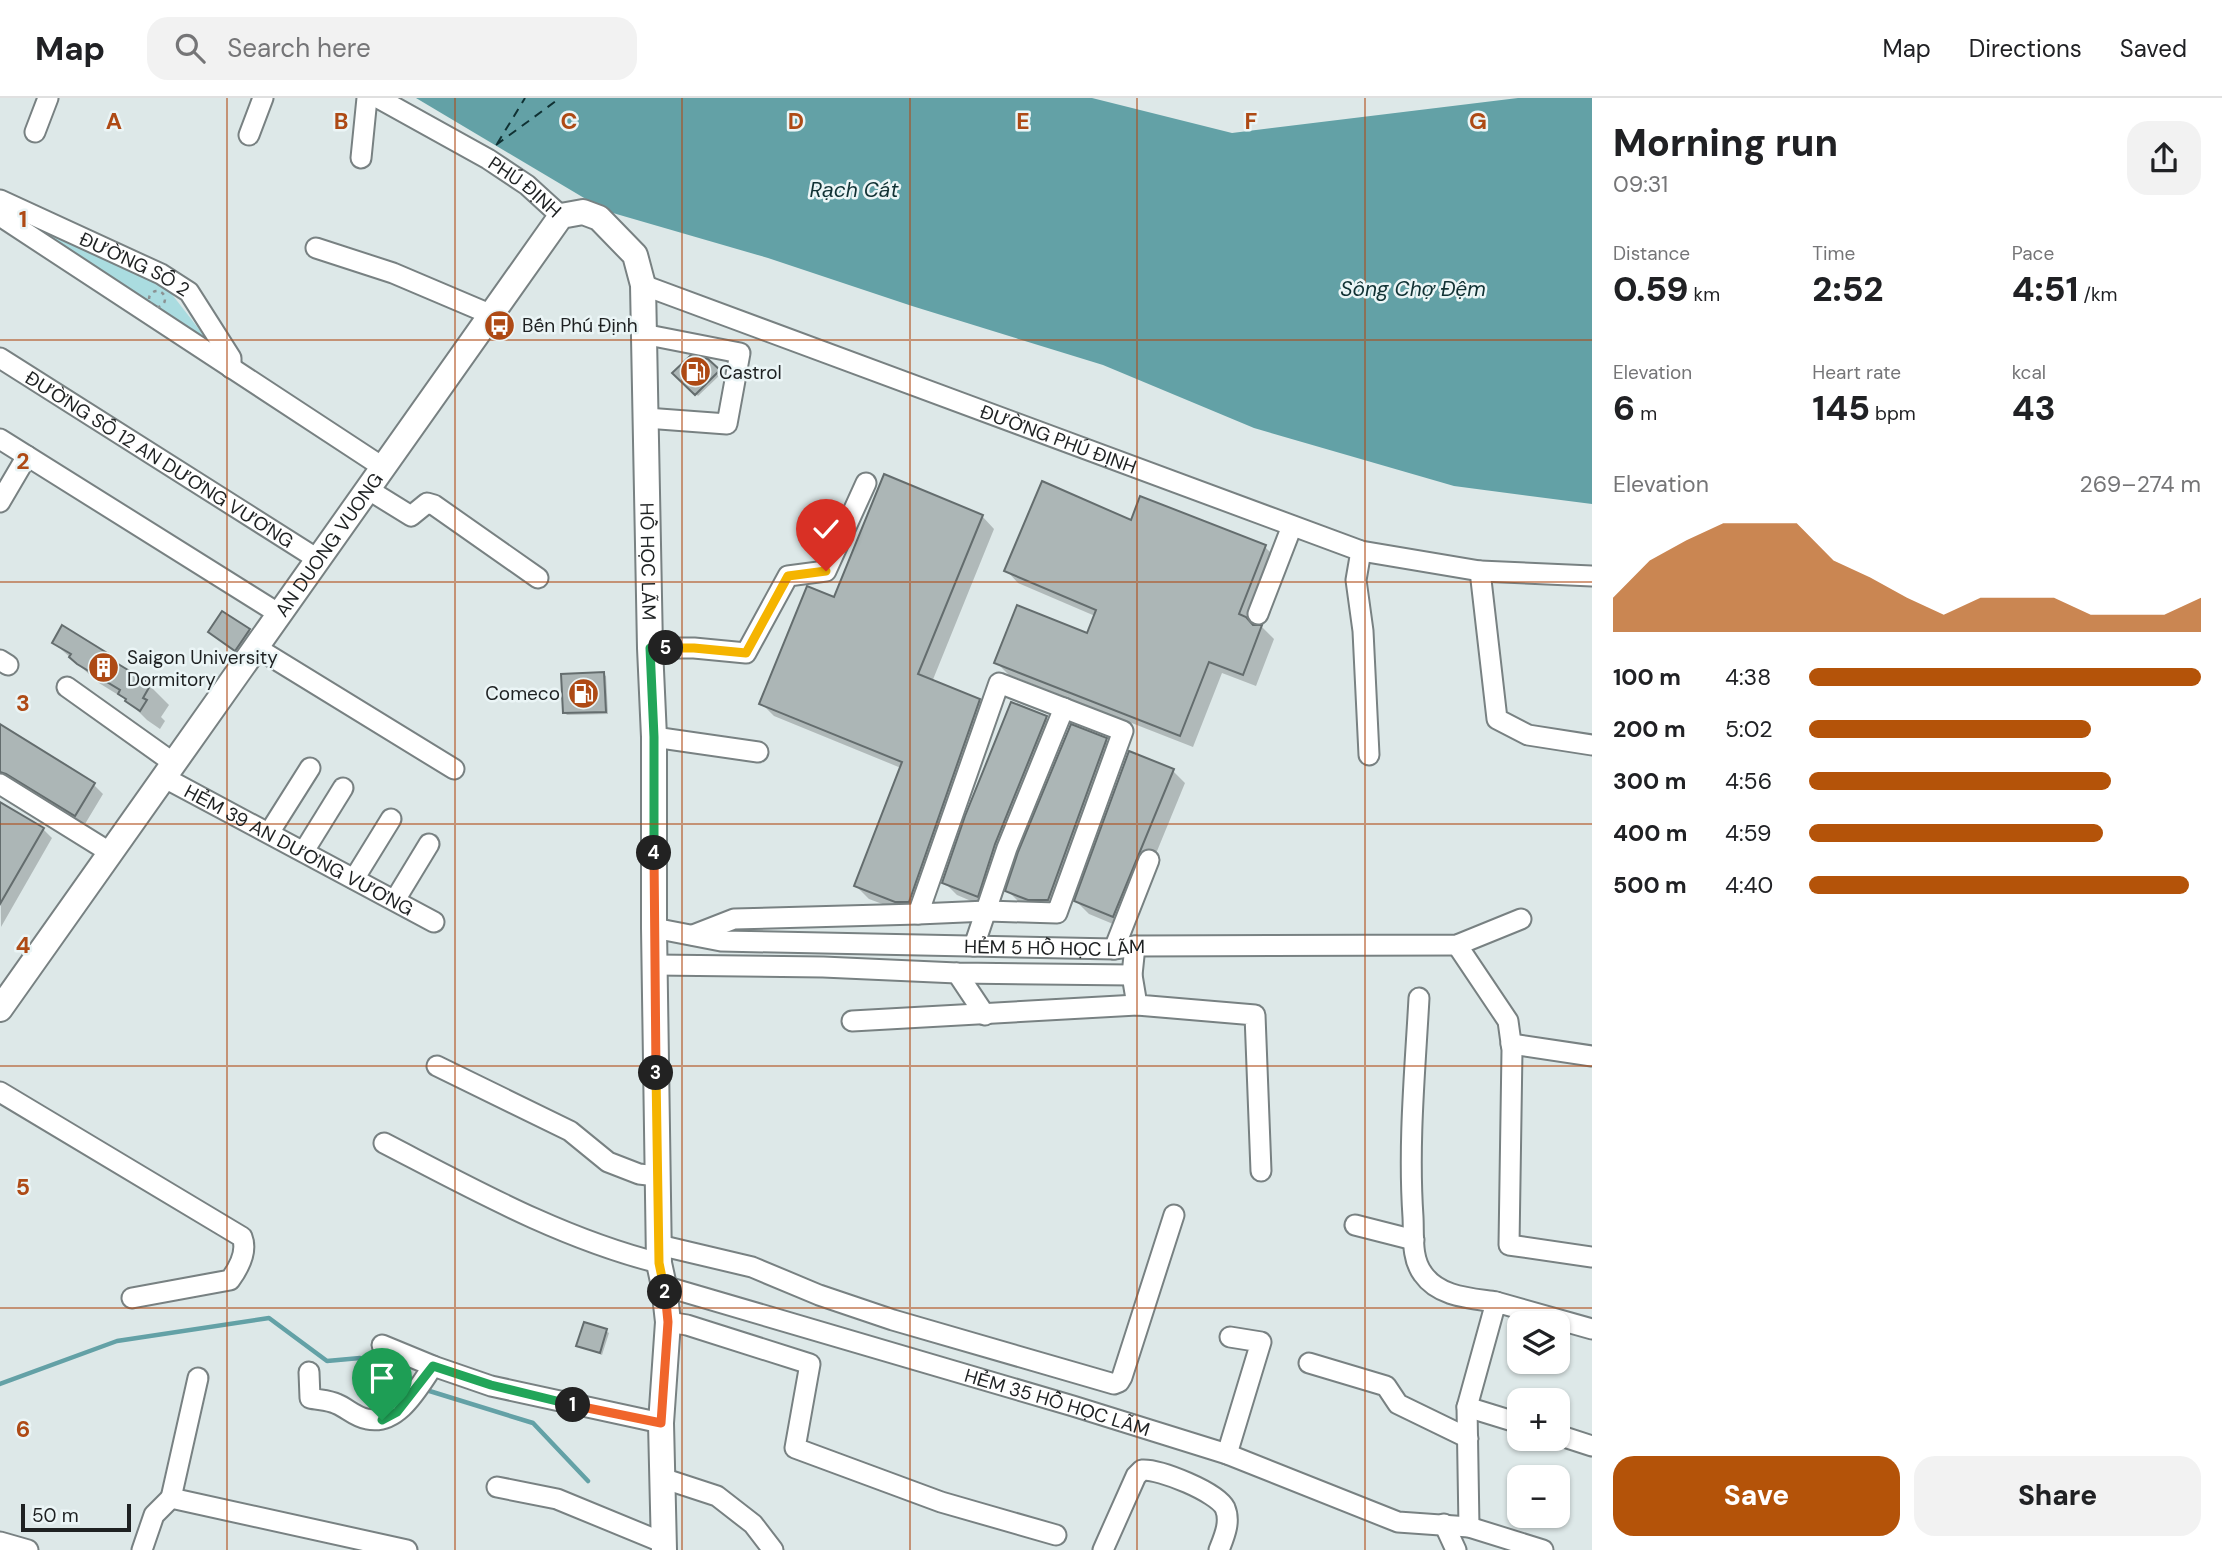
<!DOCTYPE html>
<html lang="en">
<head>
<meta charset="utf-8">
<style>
	:root { --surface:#fff; --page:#f2f2f2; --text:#202124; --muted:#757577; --line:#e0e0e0; --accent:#b45309 }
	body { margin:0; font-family:"DM Sans",sans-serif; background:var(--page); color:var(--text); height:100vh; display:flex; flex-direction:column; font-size:26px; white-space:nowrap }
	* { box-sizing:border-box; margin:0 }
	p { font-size:23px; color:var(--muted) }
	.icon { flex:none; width:38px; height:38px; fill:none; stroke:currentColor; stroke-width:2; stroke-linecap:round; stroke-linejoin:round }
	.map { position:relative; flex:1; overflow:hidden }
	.details { display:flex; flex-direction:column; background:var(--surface); width:630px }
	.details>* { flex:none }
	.buttons { position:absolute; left:1507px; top:1213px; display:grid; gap:14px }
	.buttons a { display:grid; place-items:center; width:63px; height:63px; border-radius:14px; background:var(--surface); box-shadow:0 2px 5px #0004; font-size:35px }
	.scale { position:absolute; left:21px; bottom:18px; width:110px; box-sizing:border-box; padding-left:7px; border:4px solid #1e2122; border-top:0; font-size:19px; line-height:24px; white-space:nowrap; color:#1e2122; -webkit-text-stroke:5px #ebf5f6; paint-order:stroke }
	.pin { position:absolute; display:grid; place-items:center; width:60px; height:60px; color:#fff; margin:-72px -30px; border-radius:50% 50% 50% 0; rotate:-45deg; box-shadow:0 0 7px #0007 }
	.pin .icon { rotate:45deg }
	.km { position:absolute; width:35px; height:35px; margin:-18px; border-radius:50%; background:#222; color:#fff; font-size:19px; line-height:35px; text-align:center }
	.round { display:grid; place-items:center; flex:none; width:74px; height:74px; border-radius:21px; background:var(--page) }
	.headline { display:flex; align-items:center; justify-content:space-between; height:119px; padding:0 21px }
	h1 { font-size:38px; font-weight:800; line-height:52px }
	.figures { display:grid; grid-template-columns:repeat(3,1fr); gap:10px; height:119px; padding:7px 21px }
	.figures div { display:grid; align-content:center }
	.figures b { font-size:35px; font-weight:800 }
	.figures small { font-size:19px; font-weight:400 }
	.figures p { font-size:19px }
	.chart { height:196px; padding:14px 21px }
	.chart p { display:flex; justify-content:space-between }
	.chart svg { width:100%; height:126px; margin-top:7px; fill:var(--accent); opacity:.7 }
	.primary-button { display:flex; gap:14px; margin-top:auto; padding:14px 21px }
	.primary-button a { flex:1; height:80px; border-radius:21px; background:var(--accent); color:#fff; font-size:28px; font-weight:800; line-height:80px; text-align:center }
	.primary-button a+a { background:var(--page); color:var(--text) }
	ul { padding:0 21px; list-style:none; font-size:23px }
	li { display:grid; grid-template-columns:112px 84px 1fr; align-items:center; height:52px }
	li i { height:18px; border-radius:9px; background:var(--accent) }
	header { display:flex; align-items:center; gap:42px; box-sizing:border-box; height:98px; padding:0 35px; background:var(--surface); border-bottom:2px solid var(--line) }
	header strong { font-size:33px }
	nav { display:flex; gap:38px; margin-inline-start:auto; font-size:24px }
	.search { width:490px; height:63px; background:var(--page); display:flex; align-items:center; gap:18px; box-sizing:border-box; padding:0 24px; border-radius:21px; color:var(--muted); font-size:26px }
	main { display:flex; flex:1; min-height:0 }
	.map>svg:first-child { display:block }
</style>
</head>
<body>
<header>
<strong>Map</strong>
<div class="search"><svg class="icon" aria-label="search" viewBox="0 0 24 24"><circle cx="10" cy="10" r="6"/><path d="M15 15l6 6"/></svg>Search here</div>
<nav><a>Map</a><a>Directions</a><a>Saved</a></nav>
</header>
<main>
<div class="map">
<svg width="1592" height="1452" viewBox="0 0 1592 1452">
	<rect width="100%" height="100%" fill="#dde8e8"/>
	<path fill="#aadce0" d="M40,131l127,59 42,54 -172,-112z"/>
	<path fill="#63a1a6" d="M416,0h676l140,35 286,-35h74v406l-138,-18 -200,-58 -151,-63 -191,-59 -144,-48 -162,-47z"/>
	<path fill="#0003" d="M707,263l14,13 -23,22 -23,-23z
		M982,418l12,13 -62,153 48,18 12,13 -83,201 -40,-15 -13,-13 45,-118 -127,-52 -13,-13 74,-104z
		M1132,424l133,25 12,12 -25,66 10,2 12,12 -18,47 -34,-13 -29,74 -184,-72 -13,-13 92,-27 7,-19 -77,-33 -12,-13z
		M249,532l6,6 -13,19 -32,-23z
		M54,545l57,15 11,11 28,17 19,19 -8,12 4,4 -5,8 -13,-9 -19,-19 -29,-18z
		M603,576l3,2 2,38 -41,1 -2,-2z
		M1012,606l34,14 13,13 -69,178 -33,-14 -13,-13z
		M0,628l94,59 9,9 -18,30 -68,-42h-11l-6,-4z
		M1072,628l34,14 13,12 -58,161 -41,-10 -13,-13z
		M1173,673l12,12 -60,146 -36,-15 -13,-13z
		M0,706l43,25 9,9 -51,89z
		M606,1233l3,2 -7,22 -24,-10z"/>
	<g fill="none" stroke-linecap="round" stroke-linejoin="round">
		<path stroke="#63a1a6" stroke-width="4.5" d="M0,1286l117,-43 152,-23 58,43 33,-3 55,27
			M423,1291l110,34 55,58"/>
		<path stroke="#103133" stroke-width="2" stroke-dasharray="9 7" stroke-linecap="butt" d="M497,46l28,-46
			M496,47l64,-47"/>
	</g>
	<path fill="#acb6b6" stroke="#646d6e" stroke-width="2" d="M690,258l18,3 12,11 -25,25 -23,-22z
		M884,376l99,41 -65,159 62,25 -71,203h-14l-41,-16 48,-124 -143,-58 48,-118 27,11z
		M1042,383l89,39 9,-24 126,49 -27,69 7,3 7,8h9l-19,50 -34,-13 -29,74 -186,-73 23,-58 70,28 9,-23 -92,-39z
		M222,513l28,18 -15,22 -27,-19z
		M62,527l50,31 -2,3 41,25 -8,14 4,2 -7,11 -15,-10 1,-2 -8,-5 2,-4 -43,-26 -8,-7 2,-3 -19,-11z
		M604,574l2,40 -43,1 -2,-39z
		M1011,604l36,14 -52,128 -17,53 -36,-14 23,-67z
		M0,626l95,59 -20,33 -69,-42 -6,-2z
		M1071,626l36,14 -59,162h-20l-23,-9 13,-39z
		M1129,653l45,18 -61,148 -39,-16z
		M0,704l44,26 -44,76z
		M584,1224l23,7 -7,24 -24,-7z"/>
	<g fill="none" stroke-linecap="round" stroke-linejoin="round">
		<defs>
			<g id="minor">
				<path id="s1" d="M378,0l110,61 39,26 34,31"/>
				<path d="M35,34l13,-34"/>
				<path d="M249,37l14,-37"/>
				<path d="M361,60l6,-60"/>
				<path id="s2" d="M0,102l161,74 28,18 42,66v10"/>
				<path d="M0,118l384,252"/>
				<path d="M316,150l77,25 99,42"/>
				<path id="s3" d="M643,187l718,266 119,20 112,5"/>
				<path d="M643,236l97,19 -13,71 -81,-6"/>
				<path id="s4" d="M0,260l319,202"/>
				<path d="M0,341l281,176"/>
				<path d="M369,392l42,26 16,-13 7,2 104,73"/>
				<path d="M0,404l27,-46"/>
				<path d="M1361,453l-5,29 7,51 6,124"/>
				<path d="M1480,473l17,148 31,16 64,10"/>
				<path d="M1258,516l34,-88"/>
				<path d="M257,550l197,121"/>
				<path d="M650,550h44l52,5 42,-77 38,-5 40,-88"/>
				<path d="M0,562l8,5"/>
				<path d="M999,585l124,48 -66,182 -70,-2 -69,3z"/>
				<path d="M67,589l108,77"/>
				<path d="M654,639l104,15"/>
				<path id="s5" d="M165,680l269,144"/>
				<path d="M0,686l111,69"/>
				<path d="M269,735l41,-65"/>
				<path d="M304,753l39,-63"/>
				<path d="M354,781l37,-60"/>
				<path d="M395,802l34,-56"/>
				<path id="s6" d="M654,830l67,13 393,8 21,-3 322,-1 64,-26"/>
				<path d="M693,837l41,-16 184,-5"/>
				<path d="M1457,847l51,76 4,29 -3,195 83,12"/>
				<path d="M974,848l33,-98 57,-140"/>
				<path d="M1135,848l-3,29 5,30 118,10 6,156"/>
				<path d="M1114,851l35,-89"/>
				<path d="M655,867l168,2 134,6 175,2"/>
				<path d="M957,875l28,42"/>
				<path d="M1419,900c-4,73 -11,146 -6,219 1,19 -2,41 10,57 16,23 47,24 73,28"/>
				<path d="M852,923l285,-16"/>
				<path d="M1511,946l81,12"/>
				<path d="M437,968l133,65 38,31 31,12 18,2"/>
				<path d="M0,994l242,145c6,15 -4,32 -12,43l-98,18"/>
				<path d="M384,1045c89,46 176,95 275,120"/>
				<path d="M1355,1127l59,15"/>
				<path d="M659,1147l93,22 67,28 74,25 221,64 5,-2 3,-5 52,-162"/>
				<path id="s7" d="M664,1188l409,120 154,48 171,68 71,5 74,23"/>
				<path d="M668,1224l19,3 123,39 -15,84 146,54 115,33"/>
				<path d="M382,1247l51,21"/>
				<path d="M1309,1265l77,23 12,18 70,34"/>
				<path d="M309,1274l1,26c8,2 19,2 27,6 10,4 18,13 30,15 31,7 51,-31 66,-53l58,20 170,37"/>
				<path d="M1467,1309l52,16"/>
				<path d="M1558,1337l34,11"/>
				<path d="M1227,1356l34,-112 -31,-5"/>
				<path d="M662,1380l55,18 36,28 20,26"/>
				<path d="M497,1389l60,12 107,44"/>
				<path d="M171,1400l27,-120"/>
				<path d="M1444,1426l12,26"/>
				<path d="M1469,1429l-2,-120 29,-105 96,27"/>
				<path d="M0,1444l28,8"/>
				<path d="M142,1452l12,-35 17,-17 236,52"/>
				<path d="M1103,1452l33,-74 6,-6c18,-1 75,22 83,38 6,14 -1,29 -6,42"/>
			</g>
			<g id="major">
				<path id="s8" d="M0,911l561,-793 22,-4 16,6 36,37 8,30 7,363 4,89v191l5,335 5,23 4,36 -7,101 3,127"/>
			</g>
		</defs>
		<use href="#minor" stroke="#788182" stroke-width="23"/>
		<use href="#major" stroke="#788182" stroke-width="28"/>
		<path stroke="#8b9293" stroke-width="2.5" stroke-dasharray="3.5 5" stroke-linecap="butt" d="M149 201a8 8 0 1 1 16 0a8 8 0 1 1-16 0Z"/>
		<use href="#minor" stroke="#fff" stroke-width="19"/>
		<use href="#major" stroke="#fff" stroke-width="24"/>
	</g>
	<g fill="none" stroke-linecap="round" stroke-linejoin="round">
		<defs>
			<path id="split-1" d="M382,1322l15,-8 36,-46 58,19 82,20"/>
			<path id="split-2" d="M573,1307l88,18 7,-101 -3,-30"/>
			<path id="split-3" d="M656,975l3,190 6,29"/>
			<path id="split-4" d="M654,755l2,220"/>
			<path id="split-5" d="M654,755v-116l-4,-89h16"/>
			<path id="split-6" d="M666,550h28l52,5 42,-77 38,-5"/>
		</defs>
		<use href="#split-1" stroke="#fff" stroke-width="14"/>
		<use href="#split-2" stroke="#fff" stroke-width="14"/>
		<use href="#split-3" stroke="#fff" stroke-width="14"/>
		<use href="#split-4" stroke="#fff" stroke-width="14"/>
		<use href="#split-5" stroke="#fff" stroke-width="14"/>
		<use href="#split-6" stroke="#fff" stroke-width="14"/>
		<use href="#split-1" stroke="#22a559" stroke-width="9"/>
		<use href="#split-2" stroke="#f0652b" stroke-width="9"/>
		<use href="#split-3" stroke="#f5b400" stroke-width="9"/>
		<use href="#split-4" stroke="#f0652b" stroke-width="9"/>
		<use href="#split-5" stroke="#22a559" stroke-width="9"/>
		<use href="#split-6" stroke="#f5b400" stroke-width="9"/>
	</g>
	<path fill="none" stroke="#ae4a15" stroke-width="2" stroke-opacity="0.55" d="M227,0v1452M455,0v1452M682,0v1452M910,0v1452M1137,0v1452M1365,0v1452M0,242h1592M0,484h1592M0,726h1592M0,968h1592M0,1210h1592"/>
	<defs>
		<symbol id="bus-disc" viewBox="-11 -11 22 22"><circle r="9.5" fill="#ae4a15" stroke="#ebf5f6"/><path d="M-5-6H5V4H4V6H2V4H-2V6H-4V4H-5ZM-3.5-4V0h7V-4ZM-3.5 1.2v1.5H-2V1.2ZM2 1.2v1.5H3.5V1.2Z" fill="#fff"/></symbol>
		<symbol id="fuel-disc" viewBox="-11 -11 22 22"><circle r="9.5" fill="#ae4a15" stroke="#ebf5f6"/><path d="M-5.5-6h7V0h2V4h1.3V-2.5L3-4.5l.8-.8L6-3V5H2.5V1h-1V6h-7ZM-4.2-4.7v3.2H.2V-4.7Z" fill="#fff"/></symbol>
		<symbol id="building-disc" viewBox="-11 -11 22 22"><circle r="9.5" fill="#ae4a15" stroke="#ebf5f6"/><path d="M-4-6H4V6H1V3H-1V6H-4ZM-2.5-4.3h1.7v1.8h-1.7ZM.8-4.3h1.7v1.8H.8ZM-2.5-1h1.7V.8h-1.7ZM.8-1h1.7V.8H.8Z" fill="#fff"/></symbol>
	</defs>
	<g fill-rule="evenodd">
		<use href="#bus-disc" x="482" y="210" width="35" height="35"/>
		<use href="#fuel-disc" x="678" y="256" width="35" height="35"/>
		<use href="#building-disc" x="86" y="552" width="35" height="35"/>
		<use href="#fuel-disc" x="566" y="578" width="35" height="35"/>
	</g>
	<g text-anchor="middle" stroke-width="5" stroke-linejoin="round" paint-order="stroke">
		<g font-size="19" fill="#1e2122" stroke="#ebf5f6">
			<text dy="7" stroke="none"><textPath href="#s1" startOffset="172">PHÚ ĐỊNH</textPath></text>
			<text dy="7" stroke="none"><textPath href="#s2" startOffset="149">ĐƯỜNG SỐ 2</textPath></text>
			<text dy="7" stroke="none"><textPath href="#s3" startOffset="443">ĐƯỜNG PHÚ ĐỊNH</textPath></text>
			<text dy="7" stroke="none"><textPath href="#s4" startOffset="189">ĐƯỜNG SỐ 12 AN DƯƠNG VƯƠNG</textPath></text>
			<text dy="7" stroke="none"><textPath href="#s8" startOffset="569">AN DUONG VUONG</textPath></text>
			<text dy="7" stroke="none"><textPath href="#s8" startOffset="1370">HỒ HỌC LÃM</textPath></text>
			<text dy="7" stroke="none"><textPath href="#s5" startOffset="152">HẺM 39 AN DƯƠNG VƯƠNG</textPath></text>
			<text dy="7" stroke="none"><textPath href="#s6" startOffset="402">HẺM 5 HỒ HỌC LÃM</textPath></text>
			<text dy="7" stroke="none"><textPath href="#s7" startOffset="410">HẺM 35 HỒ HỌC LÃM</textPath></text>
		</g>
		<g font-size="19" fill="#1e2122" stroke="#ebf5f6" text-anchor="start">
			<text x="522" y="234">Bến Phú Định</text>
			<text x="719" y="281">Castrol</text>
			<text x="127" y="566">Saigon University<tspan x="127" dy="22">Dormitory</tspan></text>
			<text x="560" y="602" text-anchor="end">Comeco</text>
		</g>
		<g font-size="21" font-style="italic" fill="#103133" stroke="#ebf5f6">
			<text x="854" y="99">Rạch Cát</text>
			<text x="1413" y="198">Sông Chợ Đệm</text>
		</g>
	</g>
	<g font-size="23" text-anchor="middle" font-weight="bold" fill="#ae4a15" stroke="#ebf5f6" stroke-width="5" stroke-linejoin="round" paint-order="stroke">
		<text x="114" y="31">A</text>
		<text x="341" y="31">B</text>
		<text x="569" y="31">C</text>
		<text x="796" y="31">D</text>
		<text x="1023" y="31">E</text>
		<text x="1251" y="31">F</text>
		<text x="1478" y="31">G</text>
		<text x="23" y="129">1</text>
		<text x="23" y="371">2</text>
		<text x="23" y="613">3</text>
		<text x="23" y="855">4</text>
		<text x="23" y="1097">5</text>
		<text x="23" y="1339">6</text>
	</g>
</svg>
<div class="buttons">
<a><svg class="icon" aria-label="layers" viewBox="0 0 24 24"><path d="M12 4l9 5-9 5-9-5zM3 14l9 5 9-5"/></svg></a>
<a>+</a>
<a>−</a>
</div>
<div class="scale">50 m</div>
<div class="pin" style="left:382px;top:1322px;background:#1e9e55"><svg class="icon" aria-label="arrive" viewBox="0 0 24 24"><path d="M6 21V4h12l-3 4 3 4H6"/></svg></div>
<div class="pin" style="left:826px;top:473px;background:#d93025"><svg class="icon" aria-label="check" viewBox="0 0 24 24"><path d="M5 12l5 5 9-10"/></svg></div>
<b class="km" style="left:573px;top:1307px">1</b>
<b class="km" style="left:665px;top:1194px">2</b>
<b class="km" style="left:656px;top:975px">3</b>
<b class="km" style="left:654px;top:755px">4</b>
<b class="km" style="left:666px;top:550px">5</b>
</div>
<section class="details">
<div class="headline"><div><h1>Morning run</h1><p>09:31</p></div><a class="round"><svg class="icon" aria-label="share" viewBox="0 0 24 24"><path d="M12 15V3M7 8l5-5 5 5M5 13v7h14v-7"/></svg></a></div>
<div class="figures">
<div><p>Distance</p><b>0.59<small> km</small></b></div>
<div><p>Time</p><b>2:52</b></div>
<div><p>Pace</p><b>4:51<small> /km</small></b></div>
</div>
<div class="figures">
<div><p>Elevation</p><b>6<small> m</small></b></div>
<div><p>Heart rate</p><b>145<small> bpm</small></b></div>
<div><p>kcal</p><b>43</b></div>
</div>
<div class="chart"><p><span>Elevation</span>269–274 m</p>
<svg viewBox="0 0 160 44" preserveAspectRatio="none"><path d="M0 44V32L10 19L20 12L30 6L40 6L50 6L60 19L70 25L80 32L90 38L100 32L110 32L120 32L130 38L140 38L150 38L160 32V44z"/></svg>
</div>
<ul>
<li><b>100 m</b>4:38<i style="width:100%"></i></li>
<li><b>200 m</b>5:02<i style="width:72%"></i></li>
<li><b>300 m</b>4:56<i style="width:77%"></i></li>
<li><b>400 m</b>4:59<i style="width:75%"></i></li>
<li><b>500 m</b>4:40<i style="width:97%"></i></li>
</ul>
<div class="primary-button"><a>Save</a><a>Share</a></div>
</section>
</main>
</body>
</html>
